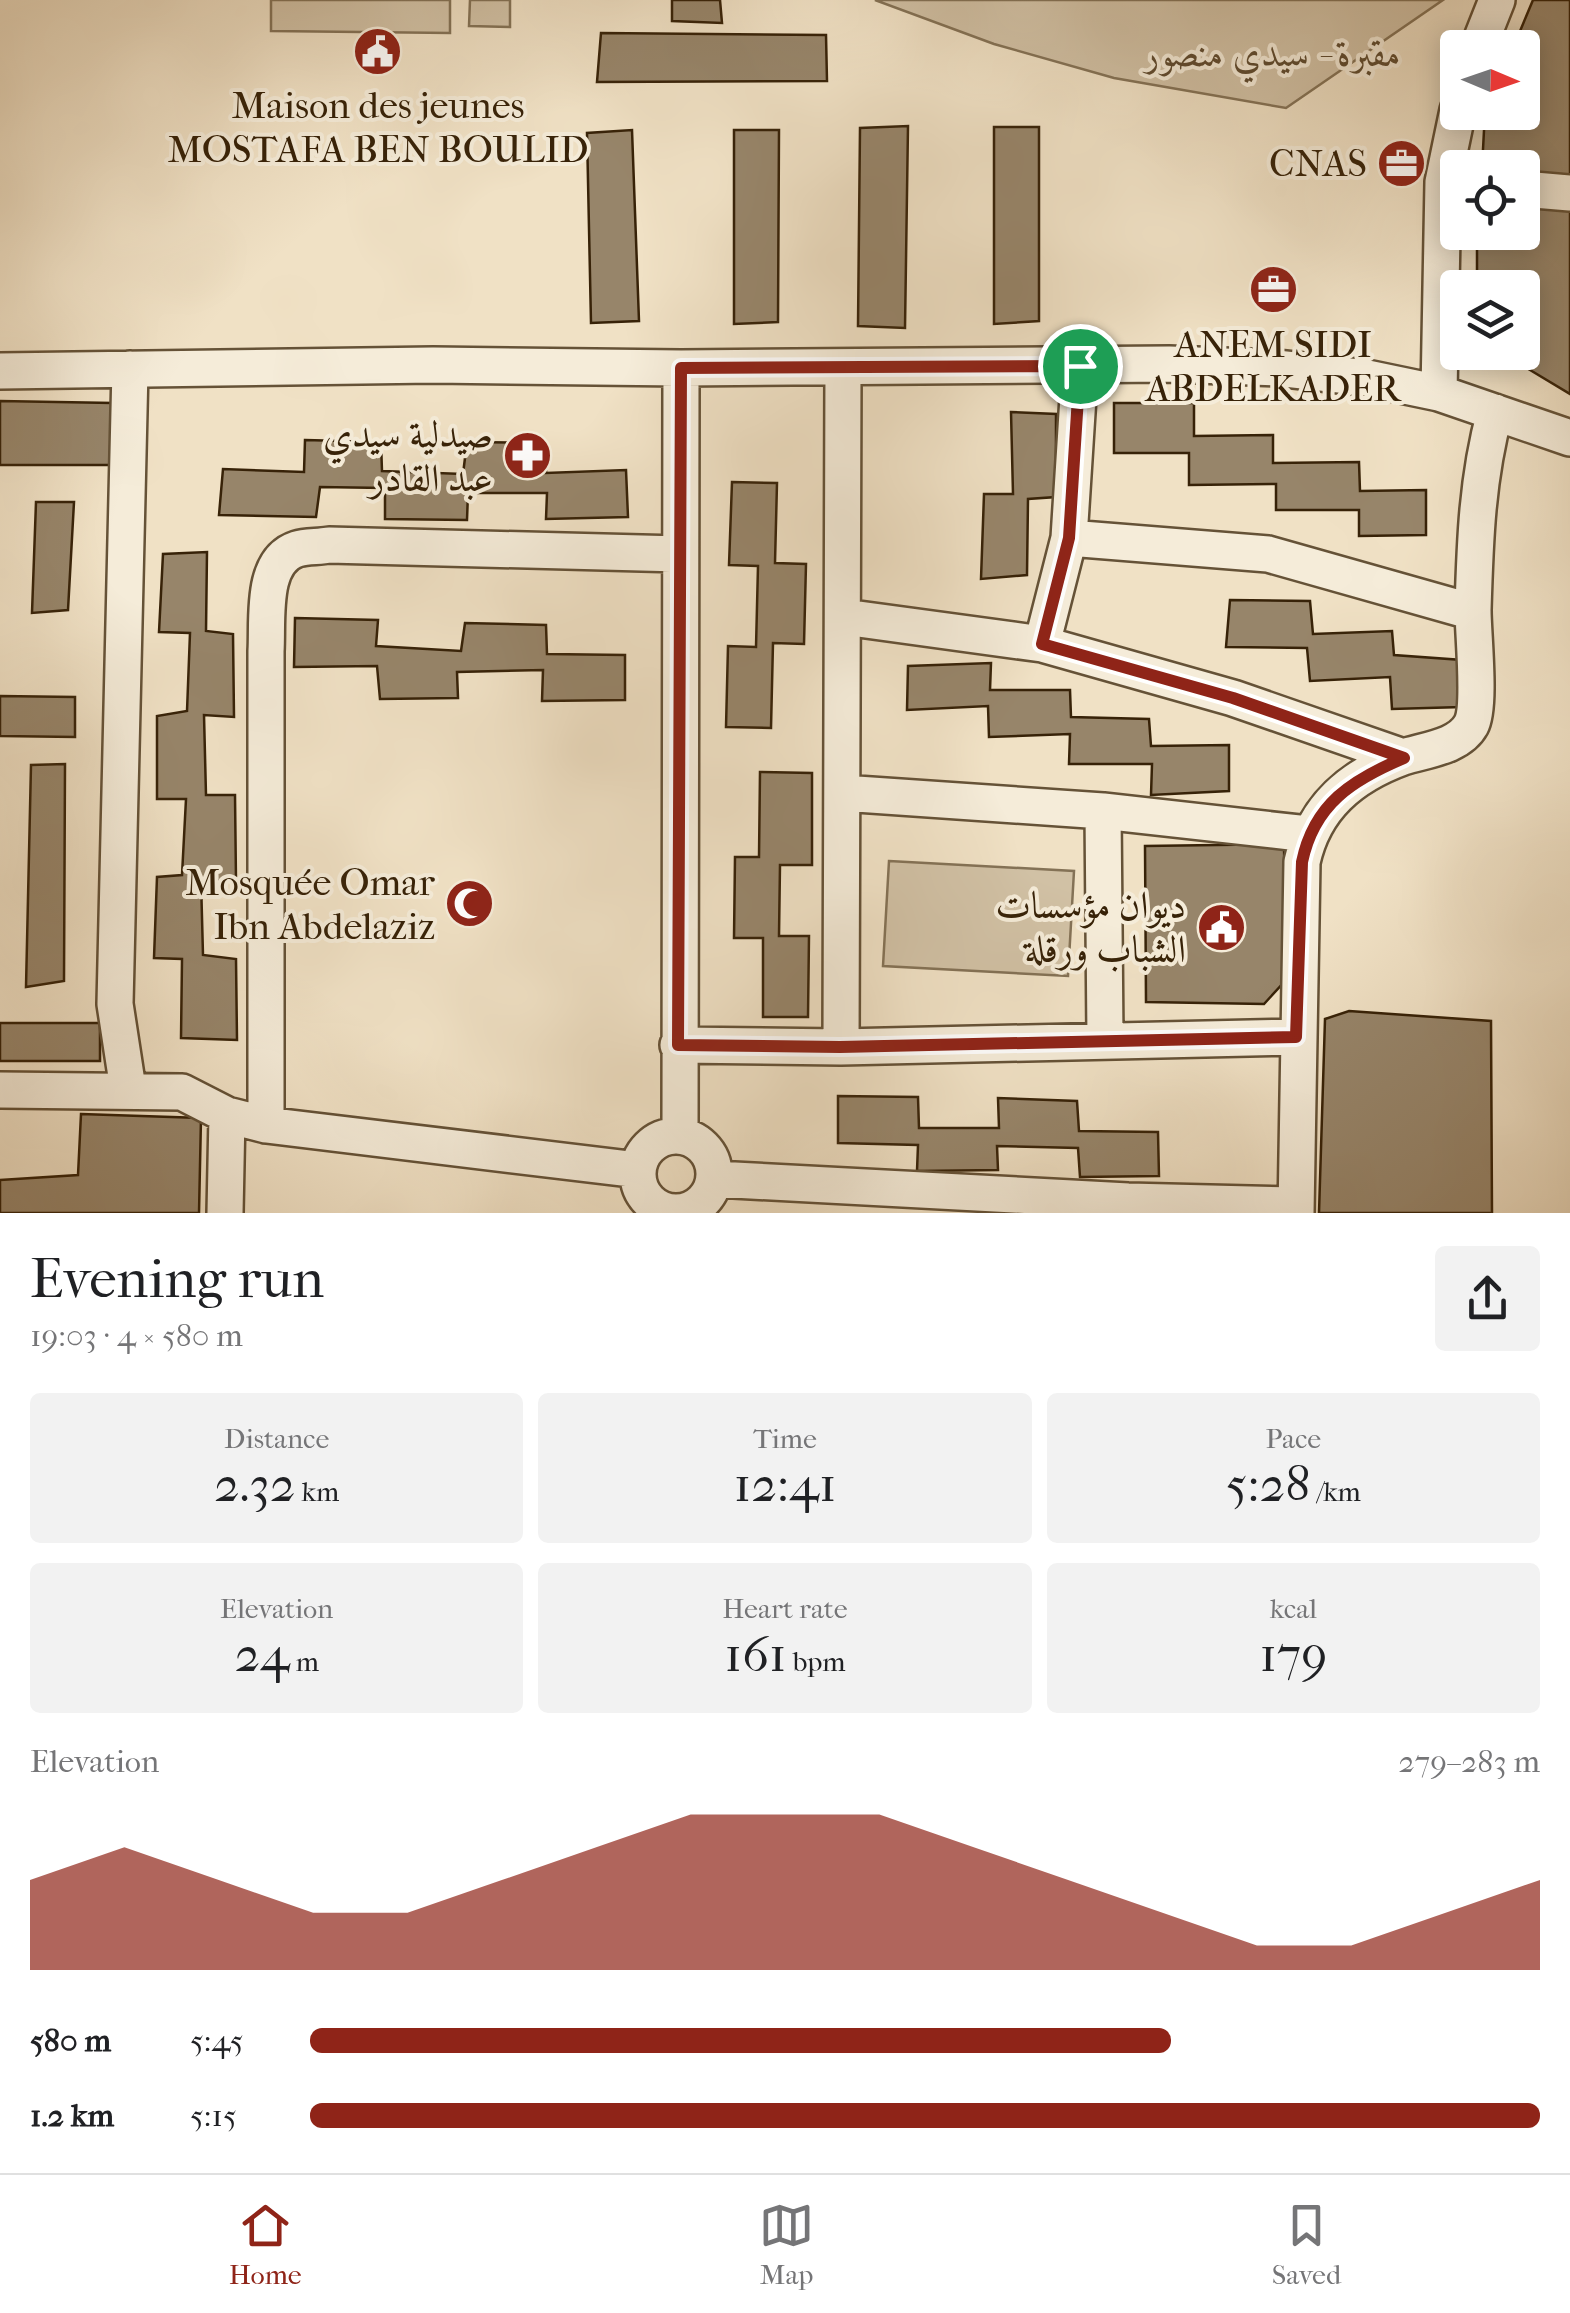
<!DOCTYPE html>
<html lang="en">
<head>
<meta charset="utf-8">
<style>
	:root { --surface:#fff; --page:#f2f2f2; --text:#202124; --muted:#757577; --line:#e0e0e0; --accent:#8f2418 }
	body { margin:0; font-family:"IM FELL French Canon",Amiri,serif; background:var(--page); color:var(--text); height:100vh; display:flex; flex-direction:column; font-size:38px; white-space:nowrap }
	* { box-sizing:border-box; margin:0 }
	p { font-size:32px; color:var(--muted) }
	.icon { flex:none; width:55px; height:55px; fill:none; stroke:currentColor; stroke-width:2; stroke-linecap:round; stroke-linejoin:round }
	.map { position:relative; height:1213px; overflow:hidden }
	.panel { display:flex; flex-direction:column; background:var(--surface); flex:1 }
	.panel>* { flex:none }
	.needle { width:65px; rotate:92deg }
	.buttons { position:absolute; left:1440px; top:30px; display:grid; gap:20px }
	.buttons a { display:grid; place-items:center; width:100px; height:100px; border-radius:10px; background:var(--surface); box-shadow:0 5px 25px #0003; font-size:50px }
	.pin { position:absolute; display:grid; place-items:center; width:85px; height:85px; color:#fff; margin:-42px; border:5px solid #fff; border-radius:50%; box-shadow:0 2px 10px #0007 }
	.round { display:grid; place-items:center; flex:none; width:105px; height:105px; border-radius:10px; background:var(--page) }
	.headline { display:flex; align-items:center; justify-content:space-between; height:170px; padding:0 30px }
	h1 { font-size:55px; font-weight:600; line-height:75px }
	.figures { display:grid; grid-template-columns:repeat(3,1fr); gap:15px; height:170px; padding:10px 30px }
	.figures div { display:grid; align-content:center; border-radius:10px; background:var(--page); text-align:center }
	.figures b { font-size:50px; font-weight:600 }
	.figures small { font-size:28px; font-weight:400 }
	.figures p { font-size:28px }
	.chart { height:280px; padding:20px 30px }
	.chart p { display:flex; justify-content:space-between }
	.chart svg { width:100%; height:180px; margin-top:10px; fill:var(--accent); opacity:.7 }
	ul { padding:0 30px; list-style:none; font-size:32px }
	li { display:grid; grid-template-columns:160px 120px 1fr; align-items:center; height:75px }
	li i { height:25px; border-radius:12px; background:var(--accent) }
	.menu { display:flex; justify-content:space-around; align-items:center; height:140px; border-top:2px solid var(--line); background:var(--surface); font-size:28px; color:var(--muted) }
	.menu a { display:grid; justify-items:center; gap:5px }
	.menu .active { color:var(--accent) }
	.map>svg:first-child { display:block }
</style>
</head>
<body>
<div class="map">
<svg width="1570" height="1213" viewBox="0 0 1570 1213">
	<rect width="100%" height="100%" fill="#f0e1c5"/>
	<filter id="stains"><feTurbulence type="fractalNoise" baseFrequency=".002" numOctaves="4"/><feColorMatrix values="0 0 0 0 .2 0 0 0 0 .09 0 0 0 0 .02 0 0 0 .5 -.17"/></filter>
	<radialGradient id="worn" r=".72"><stop offset=".6" stop-color="#630" stop-opacity="0"/><stop offset="1" stop-color="#630" stop-opacity=".3"/></radialGradient>
	<path fill="#d1c1a5" stroke="#847256" stroke-width="2.5" d="M271,0h179v33l-179,-2z
		M470,0h40v27l-41,-1z
		M875,0h568l-157,108 -172,-30 -120,-34z
		M889,861l185,10 -6,105 -185,-10z"/>
	<path fill="#97856a" stroke="#372208" stroke-width="2.5" d="M672,0h48l2,23 -50,-2z
		M1533,0h37v186l-48,-3v-15h-40l3,-56h37v-64h-9z
		M601,33l225,2 1,46 -230,1z
		M908,126l-3,202 -47,-2 2,-198z
		M994,127h45v194l-45,3z
		M632,130l7,191 -48,2 -4,-190z
		M734,130h45l-1,192 -44,2z
		M1522,201l48,2v191l-70,-42h22v-64h-45v-56h45z
		M0,401l113,2v62h-113z
		M1114,403h80v33l79,-1v28l86,-1 1,29 66,-1v45l-67,1v-26h-83v-26l-87,1v-32h-75z
		M1011,412l45,2v83l-28,2 -1,76 -46,4 3,-85h29z
		M305,440l76,2 1,29 81,3 4,-32 79,1v30l80,-3 2,47 -82,2 1,-26h-79l-1,27 -82,-1v-31l-65,-1 -4,30 -97,-2 4,-46 81,3z
		M732,482l45,1 -2,80 31,1 -2,80 -31,-1 -2,85 -45,-1 2,-81 28,1 2,-81 -29,-1z
		M36,502h38l-6,108 -36,3z
		M207,552l-1,79 27,3 1,83 -30,-2 2,80h29l1,86 -35,-1 2,75 33,4 1,81 -56,-2 1,-79 -28,-1 3,-81 25,-2 4,-76h-29v-83l30,-5 3,-78 -31,-1 4,-78z
		M1230,600l80,1 3,33 79,-3 2,24 68,5v47l-70,2 -2,-32 -80,4 -3,-33 -81,-1z
		M295,618l83,2 -2,26 85,5 4,-28 81,2 1,29 78,1v45l-83,1 1,-31 -86,2 1,26 -78,1 -3,-33 -83,1z
		M991,663l-1,27h80l1,27 78,2 2,27 78,-1v46l-78,4 1,-31h-83l1,-30 -81,3 -1,-31 -81,4 1,-44z
		M0,696l75,1v40l-75,-1z
		M65,764l-1,217 -38,6 5,-222z
		M760,772l52,1v92h-32l-1,71h30l-1,81h-45v-79h-29l1,-81h24z
		M1284,844l2,136 -22,24 -118,-2 -1,-156z
		M1349,1011l142,10 1,192h-173l6,-194z
		M0,1023h100v38h-100z
		M838,1096l80,1 1,31h80l-1,-30 79,3 2,30 79,1 1,44 -79,1 -2,-29 -81,-2 1,24 -81,1 1,-26 -80,-2z
		M81,1114l120,4 -2,95h-199v-33l78,-5z"/>
	<g fill="none" stroke-linecap="round" stroke-linejoin="round">
		<defs>
			<path id="minor" d="M1478,48l19,-48
				M1522,189l48,4
				M1080,366l-11,172 -27,106 191,54 170,59
				M0,371l433,-6 248,3 488,-4 107,4 91,10 72,15 131,45
				M1439,393l4,-211 15,-72
				M1069,538l199,16 205,58
				M844,617l198,27
				M842,793l261,18 205,23
				M1103,811l2,228
				M678,1045l163,2 455,-10
				M841,1047l2,-680
				M128,1089l-13,-85 15,-635
				M0,1090l182,2 45,23 39,10 372,45
				M266,1125v-474c2,-31 -6,-90 31,-102 9,-3 22,-2 32,-4l351,9
				M680,1135l1,-767
				M638 1174a38 38 0 1 1 76 0a38 38 0 1 1-76 0Z
				M715,1179l413,22 168,4
				M225,1213l2,-98
				M1296,1213l6,-351c12,-55 49,-86 101,-105 22,-7 56,-10 68,-32 10,-18 2,-91 2,-115 2,-69 4,-132 22,-198"/>
		</defs>
		<use href="#minor" stroke="#655237" stroke-width="40"/>
		<use href="#minor" stroke="#f5ecd9" stroke-width="35"/>
	</g>
	<g fill="none" stroke-linecap="round" stroke-linejoin="round">
		<defs>
			<path id="route" d="M1080,366l-11,172 -27,106 191,54 171,60c-52,22 -90,46 -102,104l-6,175 -456,10 -162,-2 3,-677z"/>
		</defs>
		<use href="#route" stroke="#fff" stroke-width="20"/>
		<use href="#route" stroke="#8f2418" stroke-width="12"/>
	</g>
	<defs>
		<symbol id="civic-disc" viewBox="-11 -11 22 22"><circle r="9.5" fill="#8f2418" stroke="#f5ecd9"/><path d="M-.6-6.5H3V-4.5H.6V-3L4-1V1h2V6H-6V1h2V-1L-.6-3ZM-1.2 2.5V6h2.4V2.5Z" fill="#fff"/></symbol>
		<symbol id="office-disc" viewBox="-11 -11 22 22"><circle r="9.5" fill="#8f2418" stroke="#f5ecd9"/><path d="M-6-3h4V-5.5h4V-3h4V5H-6ZM-1-4.5V-3h2v-1.5ZM-6 0V1H6V0Z" fill="#fff"/></symbol>
		<symbol id="pharmacy-disc" viewBox="-11 -11 22 22"><circle r="9.5" fill="#8f2418" stroke="#f5ecd9"/><path d="M-2-6h4v4h4v4h-4v4h-4v-4h-4v-4h4Z" fill="#fff"/></symbol>
		<symbol id="mosque-disc" viewBox="-11 -11 22 22"><circle r="9.5" fill="#8f2418" stroke="#f5ecd9"/><path d="M3.5-4.9A6 6 0 1 0 3.5 4.9A5 5 0 1 1 3.5-4.9Z" fill="#fff"/></symbol>
	</defs>
	<g fill-rule="evenodd">
		<use href="#civic-disc" x="350" y="24" width="55" height="55"/>
		<use href="#office-disc" x="1374" y="136" width="55" height="55"/>
		<use href="#office-disc" x="1246" y="262" width="55" height="55"/>
		<use href="#pharmacy-disc" x="500" y="428" width="55" height="55"/>
		<use href="#mosque-disc" x="442" y="876" width="55" height="55"/>
		<use href="#civic-disc" x="1194" y="900" width="55" height="55"/>
	</g>
	<g text-anchor="middle" stroke-width="8" stroke-linejoin="round" paint-order="stroke">
		<g font-size="38" font-style="italic" fill="#5e4a2f" stroke="#f5ecd9">
			<text x="1273" y="66">مقبرة - سيدي منصور</text>
		</g>
		<g font-size="38" fill="#372208" stroke="#f5ecd9" text-anchor="end">
			<text x="378" y="118" text-anchor="middle">Maison des jeunes<tspan x="378" dy="44">MOSTAFA BEN BOULID</tspan></text>
			<text x="1367" y="176">CNAS</text>
			<text x="1273" y="357" text-anchor="middle">ANEM SIDI<tspan x="1273" dy="44">ABDELKADER</tspan></text>
			<text x="493" y="447">صيدلية سيدي<tspan x="493" dy="44">عبد القادر</tspan></text>
			<text x="435" y="895">Mosquée Omar<tspan x="435" dy="44">Ibn Abdelaziz</tspan></text>
			<text x="1186" y="918">ديوان مؤسسات<tspan x="1186" dy="44">الشباب ورقلة</tspan></text>
		</g>
	</g>
	<rect width="100%" height="100%" filter="url(#stains)"/>
	<rect width="100%" height="100%" fill="url(#worn)"/>
</svg>
<div class="buttons">
<a><svg class="needle" viewBox="-14 -14 28 28"><path d="M0-13l5 13h-10z" fill="#e53935"/><path d="M0 13l5-13h-10z" fill="#757577"/></svg></a>
<a><svg class="icon" aria-label="locate" viewBox="0 0 24 24"><circle cx="12" cy="12" r="6"/><path d="M12 2v4M12 18v4M2 12h4M18 12h4"/></svg></a>
<a><svg class="icon" aria-label="layers" viewBox="0 0 24 24"><path d="M12 4l9 5-9 5-9-5zM3 14l9 5 9-5"/></svg></a>
</div>
<div class="pin" style="left:1080px;top:366px;background:#1e9e55"><svg class="icon" aria-label="arrive" viewBox="0 0 24 24"><path d="M6 21V4h12l-3 4 3 4H6"/></svg></div>
</div>
<section class="panel">
<div class="headline"><div><h1>Evening run</h1><p>19:03 · 4 × 580 m</p></div><a class="round"><svg class="icon" aria-label="share" viewBox="0 0 24 24"><path d="M12 15V3M7 8l5-5 5 5M5 13v7h14v-7"/></svg></a></div>
<div class="figures">
<div><p>Distance</p><b>2.32<small> km</small></b></div>
<div><p>Time</p><b>12:41</b></div>
<div><p>Pace</p><b>5:28<small> /km</small></b></div>
</div>
<div class="figures">
<div><p>Elevation</p><b>24<small> m</small></b></div>
<div><p>Heart rate</p><b>161<small> bpm</small></b></div>
<div><p>kcal</p><b>179</b></div>
</div>
<div class="chart"><p><span>Elevation</span>279–283 m</p>
<svg viewBox="0 0 160 44" preserveAspectRatio="none"><path d="M0 44V22L10 14L20 22L30 30L40 30L50 22L60 14L70 6L80 6L90 6L100 14L110 22L120 30L130 38L140 38L150 30L160 22V44z"/></svg>
</div>
<ul>
<li><b>580 m</b>5:45<i style="width:70%"></i></li>
<li><b>1.2 km</b>5:15<i style="width:100%"></i></li>
</ul>
</section>
<nav class="menu">
<a class="active"><svg class="icon" aria-label="home" viewBox="0 0 24 24"><path d="M3 11l9-7 9 7M6 9v11h12V9"/></svg>Home</a>
<a><svg class="icon" aria-label="map" viewBox="0 0 24 24"><path d="M3 6l6-2 6 2 6-2v14l-6 2-6-2-6 2zM9 4v14M15 6v14"/></svg>Map</a>
<a><svg class="icon" aria-label="saved" viewBox="0 0 24 24"><path d="M7 4h10v16l-5-4-5 4z"/></svg>Saved</a>
</nav>
</body>
</html>
